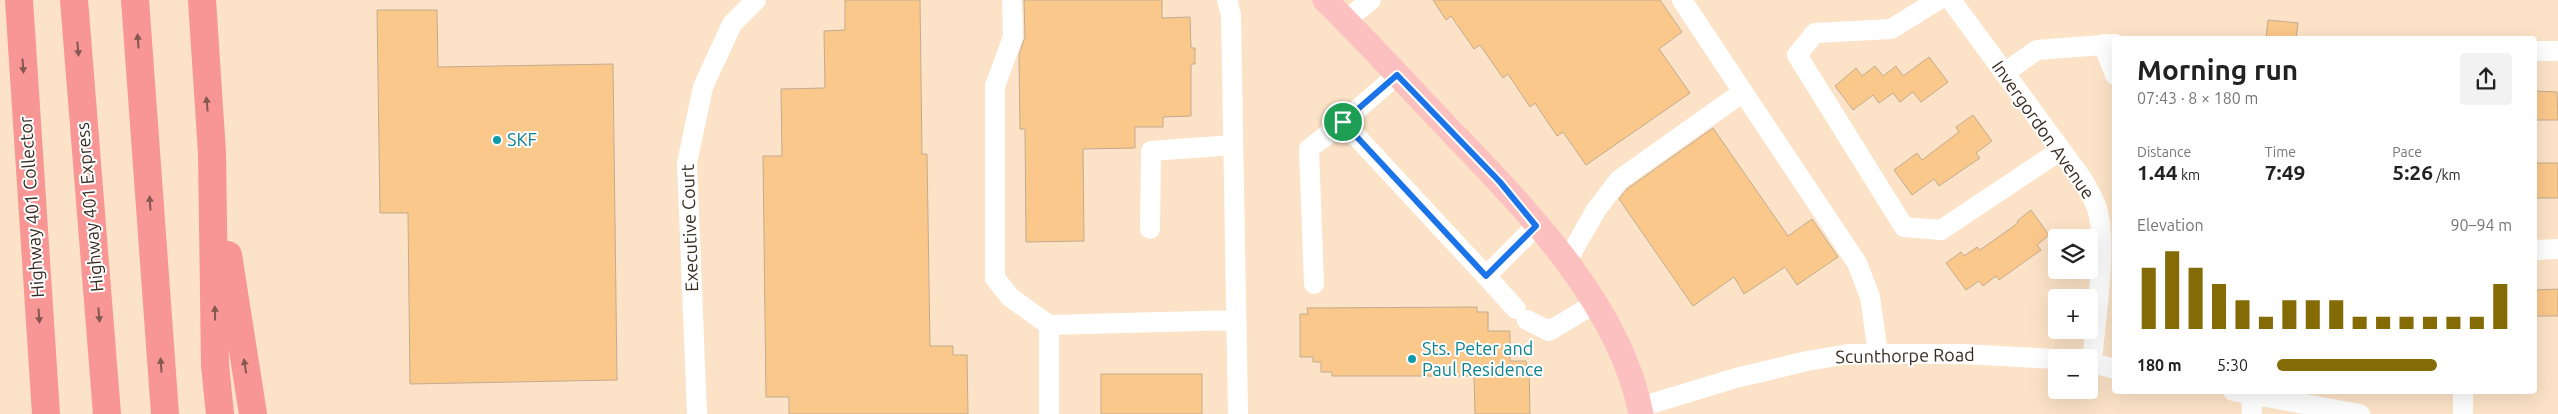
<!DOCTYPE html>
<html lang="en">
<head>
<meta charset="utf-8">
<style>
	:root { --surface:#fff; --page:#f2f2f2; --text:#222; --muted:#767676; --accent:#846b06 }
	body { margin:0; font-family:Ubuntu,sans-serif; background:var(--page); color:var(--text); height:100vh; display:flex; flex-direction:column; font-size:19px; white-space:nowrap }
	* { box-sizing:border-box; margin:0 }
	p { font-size:16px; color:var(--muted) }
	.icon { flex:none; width:28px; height:28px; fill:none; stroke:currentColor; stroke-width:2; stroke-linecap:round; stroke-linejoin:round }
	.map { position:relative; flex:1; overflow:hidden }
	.details { position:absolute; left:2112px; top:36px; width:425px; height:358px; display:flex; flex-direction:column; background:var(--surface); border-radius:5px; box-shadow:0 5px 20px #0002 }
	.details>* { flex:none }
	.controls { position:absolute; left:2048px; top:229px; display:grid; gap:10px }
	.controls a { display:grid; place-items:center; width:50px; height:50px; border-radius:5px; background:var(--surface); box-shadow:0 5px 20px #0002; font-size:25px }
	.pin { position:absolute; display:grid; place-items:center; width:42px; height:42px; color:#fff; margin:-21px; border:2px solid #fff; border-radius:50%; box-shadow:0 1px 5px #0007 }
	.round { display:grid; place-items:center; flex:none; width:52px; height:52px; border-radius:5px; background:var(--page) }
	.overview { display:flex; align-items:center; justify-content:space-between; height:85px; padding:0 25px }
	h1 { font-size:28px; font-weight:700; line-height:38px }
	.figures { display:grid; grid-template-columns:repeat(3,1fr); gap:8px; height:85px; padding:5px 25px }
	.figures div { display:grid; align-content:center }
	.figures b { font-size:21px; font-weight:700 }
	.figures small { font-size:14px; font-weight:400 }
	.figures p { font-size:14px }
	.chart { height:140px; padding:10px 25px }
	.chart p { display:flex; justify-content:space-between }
	.chart svg { width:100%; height:90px; margin-top:5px; stroke:var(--accent); stroke-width:6 }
	ul { padding:0 25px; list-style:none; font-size:16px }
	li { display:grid; grid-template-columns:80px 60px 1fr; align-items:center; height:38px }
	li i { height:12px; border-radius:6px; background:var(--accent) }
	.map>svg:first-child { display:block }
</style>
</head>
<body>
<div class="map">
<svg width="2558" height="414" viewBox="0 0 2558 414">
	<rect width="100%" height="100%" fill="#fce3c7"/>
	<path fill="#fbc88c" stroke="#c2ab90" d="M845,0h75l2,154h5l3,192h23v9h14l1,59h-179v-17h-23l-3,-241h19l-1,-67 44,-1 -1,-57 21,-1z
		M1024,0h138v18l28,-1 1,31h4v16h-4v52l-28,1v10h-28v21l-52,1 1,92 -58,1 -1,-113h-5l-1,-74 6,-18z
		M1433,0h227l22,32 -23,17 31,44 -104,72 -23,-33 -6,4 -22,-33 -5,4 -22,-33 -5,4 -23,-33 -6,4 -23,-33 -5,4z
		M377,10h60l1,57 175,-3 4,316 -207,4 -2,-171h-28z
		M2268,20l30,3 -2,16h-30z
		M1929,57l19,25 -27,20 -8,-10 -13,10 -7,-9 -14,10 -6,-8 -20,15 -18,-24 21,-18 6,8 13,-10 8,10 13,-10 7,10z
		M2535,91l22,1 1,28h-23z
		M1973,115l19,26 -16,12 4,5 -41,28 -5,-7 -22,16 -18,-25 23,-17 5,7 37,-28 -3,-5z
		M1713,128l75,108 24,-17 26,38 -41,28 -12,-18 -41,27 -10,-17 -41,29 -74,-107 8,-10z
		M2535,163h23v35h-23z
		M2031,210l18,25 -12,10 4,5 -42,30 -3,-4 -13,10 -4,-5 -13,9 -20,-27 15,-11 3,4 13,-9 3,3 38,-27 -1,-2z
		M2558,289v27h-23v-26z
		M1477,307v5h11v19h22v30h16l1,7h2l1,46h-55l-1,-38h-142v-4h-11v-10h-8v-5h-13v-43h8l-1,-6z
		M1101,374h101v40h-101z"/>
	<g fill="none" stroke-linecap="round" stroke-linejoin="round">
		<path stroke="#fff" stroke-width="20" d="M1012,0l1,37 -18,49v192l15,19 39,28
			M1227,0l4,15 7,399
			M1682,0l61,92
			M1938,0l-47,29 -76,4 -18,22 107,172 37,3 120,-80
			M1951,0l130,177c6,10 12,20 16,31 11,37 -2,114 -5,154
			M1346,20l25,-20
			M2103,44l12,31
			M2535,51h23
			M2004,73l33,-23 78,-6
			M1343,122l54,-47
			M1150,229l1,-78 82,-6
			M2535,250l23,-1
			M1567,261l29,-51 23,-30 124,-88 114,171 13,34 8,56
			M1486,276l30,33
			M1314,284l-5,-135 34,-27 143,154 50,-50
			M1527,320l22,11 47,-28
			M2089,362l26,7
			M2233,391l127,23
			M2463,391v23
			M2251,394l1,20
			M1640,407l96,-29 71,-17 41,-7h114l94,5
			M697,414l-10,-251 16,-76 29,-63 24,-24
			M1049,414v-89l187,-5"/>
		<path stroke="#fbc0bf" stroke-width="25" d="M1325,0c42,41 81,84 121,126 76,79 174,177 195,288"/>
		<path stroke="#f89695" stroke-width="28" d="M19,0l27,414
			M74,0l33,414
			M135,0l30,414
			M202,0l10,153 3,212 5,49
			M228,255l25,159"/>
	</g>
	<defs><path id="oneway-solid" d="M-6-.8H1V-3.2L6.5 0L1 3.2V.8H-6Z" transform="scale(1.25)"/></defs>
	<g fill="#845751">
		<use href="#oneway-solid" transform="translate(138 41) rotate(-94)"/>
		<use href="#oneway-solid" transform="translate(78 49) rotate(85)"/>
		<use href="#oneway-solid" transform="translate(23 66) rotate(86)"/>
		<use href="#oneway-solid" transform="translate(207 104) rotate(-95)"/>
		<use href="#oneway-solid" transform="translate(150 203) rotate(-94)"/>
		<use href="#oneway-solid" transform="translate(215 313) rotate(-91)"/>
		<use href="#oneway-solid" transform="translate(99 315) rotate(85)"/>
		<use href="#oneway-solid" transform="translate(39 316) rotate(86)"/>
		<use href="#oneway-solid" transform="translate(161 365) rotate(-94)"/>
		<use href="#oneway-solid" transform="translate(245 366) rotate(-99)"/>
	</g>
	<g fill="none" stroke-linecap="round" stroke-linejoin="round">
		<defs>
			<path id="route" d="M1397,75l103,107 36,44 -50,50 -143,-154z"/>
		</defs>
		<use href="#route" stroke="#fff" stroke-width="10"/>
		<use href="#route" stroke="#1a73e8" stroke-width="6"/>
	</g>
	<g fill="#0f9aa8" stroke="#fff" stroke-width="2">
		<circle cx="497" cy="140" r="5"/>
		<circle cx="1412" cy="359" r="5"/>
	</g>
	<g text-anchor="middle" stroke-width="4" stroke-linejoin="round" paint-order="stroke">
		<g font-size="18" fill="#372d23" stroke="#fff">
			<text transform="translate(2043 130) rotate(55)" y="6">Invergordon Avenue</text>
			<text transform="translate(32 207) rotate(-94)" y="6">Highway 401 Collector</text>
			<text transform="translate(90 207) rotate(-95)" y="6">Highway 401 Express</text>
			<text transform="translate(690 228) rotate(-92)" y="6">Executive Court</text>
			<text transform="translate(1905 356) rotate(-1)" y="6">Scunthorpe Road</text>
		</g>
		<g font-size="18" fill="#0d838f" stroke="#fff" text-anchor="start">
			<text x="507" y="146">SKF</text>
			<text x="1422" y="355">Sts. Peter and<tspan x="1422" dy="21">Paul Residence</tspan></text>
		</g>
	</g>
</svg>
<div class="controls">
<a><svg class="icon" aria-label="layers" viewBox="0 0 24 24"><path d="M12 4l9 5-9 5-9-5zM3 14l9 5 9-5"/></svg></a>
<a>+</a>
<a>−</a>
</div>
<div class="pin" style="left:1343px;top:122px;background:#1e9e55"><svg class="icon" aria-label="arrive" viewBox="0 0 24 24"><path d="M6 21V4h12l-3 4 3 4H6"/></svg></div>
<section class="details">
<div class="overview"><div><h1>Morning run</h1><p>07:43 · 8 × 180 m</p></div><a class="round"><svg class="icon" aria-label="share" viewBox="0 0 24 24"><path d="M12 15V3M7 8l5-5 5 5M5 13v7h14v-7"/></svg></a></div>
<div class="figures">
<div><p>Distance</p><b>1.44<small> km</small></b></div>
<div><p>Time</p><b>7:49</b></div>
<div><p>Pace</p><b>5:26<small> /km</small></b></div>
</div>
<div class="chart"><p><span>Elevation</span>90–94 m</p>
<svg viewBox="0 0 160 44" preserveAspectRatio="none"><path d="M5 44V14M15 44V6M25 44V14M35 44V22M45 44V30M55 44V38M65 44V30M75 44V30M85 44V30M95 44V38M105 44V38M115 44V38M125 44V38M135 44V38M145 44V38M155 44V22"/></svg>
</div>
<ul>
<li><b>180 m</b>5:30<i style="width:68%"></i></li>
</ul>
</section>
</div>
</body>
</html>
